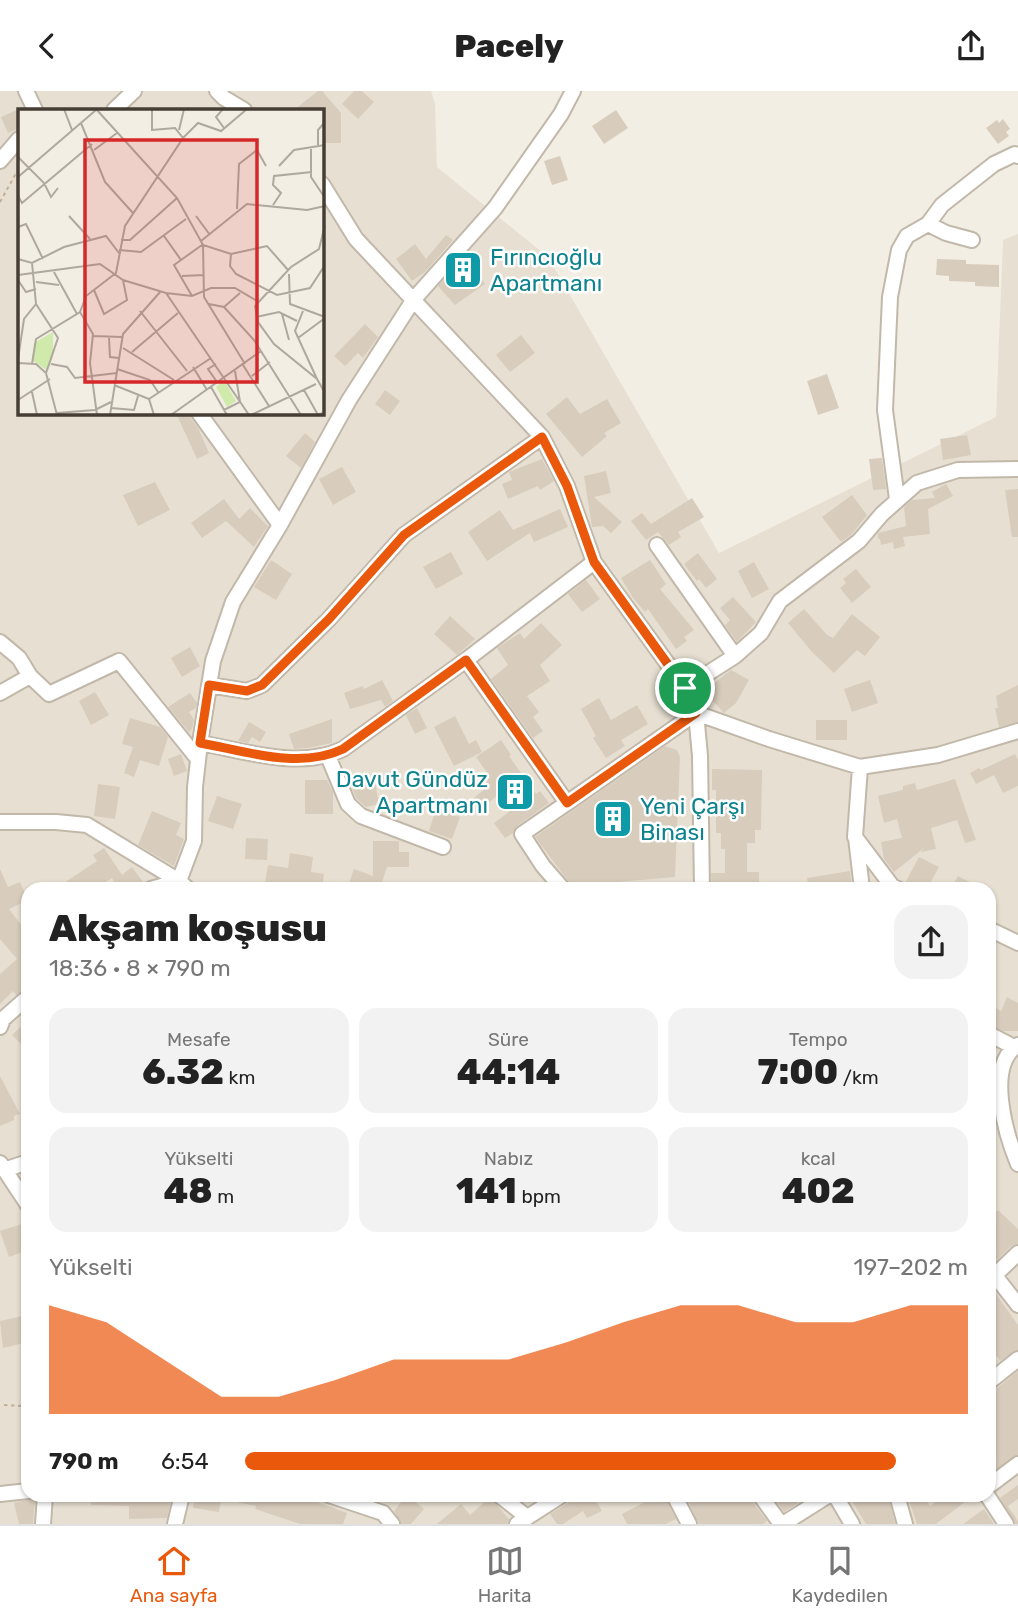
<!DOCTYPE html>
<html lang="tr">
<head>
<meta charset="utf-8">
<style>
	:root { --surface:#fff; --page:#f2f2f2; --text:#222; --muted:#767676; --line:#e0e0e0; --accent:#ea580c }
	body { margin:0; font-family:Rubik,sans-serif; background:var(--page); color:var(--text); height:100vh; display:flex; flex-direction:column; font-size:26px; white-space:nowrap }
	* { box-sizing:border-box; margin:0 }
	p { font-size:23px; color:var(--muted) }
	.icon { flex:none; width:38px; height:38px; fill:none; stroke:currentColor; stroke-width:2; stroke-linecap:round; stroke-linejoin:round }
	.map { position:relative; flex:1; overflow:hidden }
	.side { position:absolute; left:21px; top:791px; width:975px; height:620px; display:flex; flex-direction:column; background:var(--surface); border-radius:21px; box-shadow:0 2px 5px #0004 }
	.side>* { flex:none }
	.pin { position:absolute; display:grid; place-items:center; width:60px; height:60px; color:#fff; margin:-30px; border:4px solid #fff; border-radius:50%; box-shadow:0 2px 7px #0007 }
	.round { display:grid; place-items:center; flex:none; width:74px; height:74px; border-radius:21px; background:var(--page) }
	.headline { display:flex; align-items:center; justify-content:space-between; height:119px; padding:0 28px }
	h1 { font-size:38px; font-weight:800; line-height:52px }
	.stats { display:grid; grid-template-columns:repeat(3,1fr); gap:10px; height:119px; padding:7px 28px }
	.stats div { display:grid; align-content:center; border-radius:18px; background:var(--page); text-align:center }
	.stats b { font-size:35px; font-weight:800 }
	.stats small { font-size:19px; font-weight:400 }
	.stats p { font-size:19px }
	.chart { height:196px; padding:14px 28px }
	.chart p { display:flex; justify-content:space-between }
	.chart svg { width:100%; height:126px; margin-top:7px; fill:var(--accent); opacity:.7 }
	ul { padding:0 28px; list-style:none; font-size:23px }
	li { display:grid; grid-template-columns:112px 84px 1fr; align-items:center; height:52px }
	li i { height:18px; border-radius:9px; background:var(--accent) }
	header { display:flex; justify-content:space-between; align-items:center; height:91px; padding:0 28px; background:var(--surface); font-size:32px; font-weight:800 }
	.tabs { display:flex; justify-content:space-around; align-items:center; height:98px; border-top:2px solid var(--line); background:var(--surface); font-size:19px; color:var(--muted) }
	.tabs a { display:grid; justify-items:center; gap:4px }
	.tabs .active { color:var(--accent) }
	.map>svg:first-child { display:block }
</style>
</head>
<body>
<header><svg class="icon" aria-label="back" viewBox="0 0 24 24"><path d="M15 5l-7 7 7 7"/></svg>Pacely<svg class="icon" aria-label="share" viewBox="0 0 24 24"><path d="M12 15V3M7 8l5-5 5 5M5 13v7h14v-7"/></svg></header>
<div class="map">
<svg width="1018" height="1433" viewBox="0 0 1018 1433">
	<rect width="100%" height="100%" fill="#f3eee4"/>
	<path fill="#e7e0d2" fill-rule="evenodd" d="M0,0h431l4,12 2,64 111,90 171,296 277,-136 7,-177 15,-6v1290h-1018zM19,19h303v303h-303zM28,798h961v606h-961z"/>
	<path fill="#d8ccbc" d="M318,0h4l19,22v30h-19v-33h-28z
		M354,0h8l12,11 -16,17 -16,-15z
		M19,18v19l-11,5 -7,-16z
		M616,19l12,18 -24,16 -12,-18z
		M1003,28l7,10 -4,3 3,4 -11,8 -12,-16 11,-8 2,3z
		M560,65l8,24 -16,5 -8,-24z
		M446,144l7,5 -28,32 -13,9 -16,-22 19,-15 11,15z
		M468,168l17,25 -30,21 -17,-19 16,-18z
		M937,168l29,1v4l33,1v22l-24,-1v-4l-26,-1v-5l-13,-1z
		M365,233l13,13 -15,21 -5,-5 -13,13 -11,-10z
		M521,244l14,18 -25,19 -14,-17z
		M827,283l12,34 -21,7 -11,-34z
		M385,299l15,11 -10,14 -15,-11z
		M567,306l13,17 27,-15 14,24 -17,10 3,3 -25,21 -36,-43z
		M176,322h11l11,15 11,25 -12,6z
		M305,342l10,9 -14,26 -15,-12z
		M967,344l4,20 -28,5 -3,-21z
		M882,367l4,31 -13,1 -4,-31z
		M542,368l12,22 -14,9 -2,-4 -30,13 -6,-15 10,-4 -3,-8z
		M342,376l14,25 -23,13 -14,-26z
		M606,380l5,22 -17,4 28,25 -11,11 -8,-7 -11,1 -8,-51z
		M155,391l15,28 -32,16 -15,-31z
		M946,393l7,12 -25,13 2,25 -27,3 2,9 -11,3 -1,-7 -12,3 -1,-6h-2v-6l28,-7 -2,-19 8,-7 23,-2 -3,-6z
		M1018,398v48h-6l-7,-47z
		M852,404l15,20 -15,19 -11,8 -19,-25z
		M692,407l12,19 -26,15 3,5 -12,8 -11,-13 -12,8 -15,-19 11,-8 9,11z
		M224,408l15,20 11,-11 18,18 -14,21 -28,-26 -24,17 -11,-15z
		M560,418l8,18 -34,15 -4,-9 -43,28 -19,-29 32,-22 13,20z
		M451,461l12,22 -27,15 -13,-22z
		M698,462l19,26 -11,9 -7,-9 -2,2 -13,-17z
		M271,469l21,14 -16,26 -22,-13z
		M650,469l16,24 -6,5 34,41 -10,7 3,4 -11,8 -28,-40 -3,3 -12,-14 -12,-20z
		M754,471l15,27 -17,9 -14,-27z
		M856,478l15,18 -19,16 -12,-15 6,-5 -3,-4z
		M586,489l14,19 -18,13 -14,-18z
		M733,506l23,25 -19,20 -12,-17 5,-5 -10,-12z
		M804,518l23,26 6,3 19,-24 28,23 -15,19 -8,-6 -23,23 -22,-21 -24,-29z
		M450,525l25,23 -18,16 -23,-21z
		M541,532l21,22 -22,20 10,16 -23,15 12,16 -6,5 10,14 -10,7 -42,-59 17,-14 -11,-17 23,-15 4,6z
		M190,556l10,19 -18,11 -11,-19z
		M731,579l18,10 -13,23 -12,10 -20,-22z
		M382,589l11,21 -8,6 -4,-7 -31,9 -6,-16 19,-7 1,3z
		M870,589l8,23 -26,9 -8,-23z
		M1018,594v37l-19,5 -4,-19h3l-2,-12z
		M95,601l14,23 -18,10 -12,-24z
		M190,602l7,10 -1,5 -7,4 5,8 -2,9 -3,3 -21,-25z
		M599,607l12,22 26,-15 11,19 -27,16 4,6 -19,12 -13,-20 3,-2 -15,-27z
		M417,617l10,20 -12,6 -9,-19z
		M455,625l14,28 7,-4 6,12 -28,14 -20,-39z
		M130,627l30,9 8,10 -9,29 -19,-6 -6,17 -10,-4 9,-26 -11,-3z
		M332,628v24l-24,5 -14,1 -5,-15z
		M816,629h31v20h-31z
		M249,631l17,10 -6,10 -8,-5 -4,6 -10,-2z
		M501,649l10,15 -2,1 27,38 4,-3 9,12 -32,23 -4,7 -8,5 -11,-15 15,-11 -11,-17 -16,13 -8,-10 14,-12 -5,-8 5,-4 -12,-17z
		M665,655l12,4 3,7 -5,120 -103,9 -37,-49z
		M181,663l6,17 -13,5 -6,-17z
		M1015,663l3,6v26l-15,7 -9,-18 -18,9 -6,-11 9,-5 2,2z
		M712,678l50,1 -1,60h-6v13h-8v29h12v17h-47l-1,-16h14v-24h-4v-16h-5v-43h-4z
		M955,688l21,61 -11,3 -8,-23 -26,8 5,21 -15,3 3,-4 -30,24 -10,-13 -3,-17 21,-4 -5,-19 -13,4 -6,-27 25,-6v-4l12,-3 2,7z
		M305,689h22l6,12v22h-28z
		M375,692l4,21 -13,3 -10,-9 -4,-11z
		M98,693l22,3 -5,32 -21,-3z
		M217,705l25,8 -9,25 -25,-8z
		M436,718l24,8 -8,22 -23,-8z
		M152,720l29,12 -5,12 8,4 -10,27 -36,-21z
		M246,747l22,1 -1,21 -22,-1z
		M373,750h26v11h10v15h-22l-7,22h-33l7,-20 19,7z
		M104,757l18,27 10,-8 12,16 -2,6h-24l-6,-11 -17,11h-40l42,-28 -4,-6z
		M290,762l23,4 -2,15 13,2 -2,15h-58l4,-24 20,3z
		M919,766l20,10 -12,22h-16l-6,-6z
		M0,778l8,18 12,-5 8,18 -19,9 19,25v54l-12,7 -3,-4 -13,13v-30l17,-15 -17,-20z
		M850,780l2,18h-43l-2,-11z
		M958,785l25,13h-26l-5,-3z
		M1007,906l11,6v28h-15l-14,-7v-20l12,7z
		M28,929v31l-16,-16z
		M0,985l20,38 -6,2v4l-14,6z
		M998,1119l20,19v15l-7,2 -15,15 -7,-7v-34z
		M28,1131v28l-19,7 -9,-26z
		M989,1193l29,41v25l-18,11 -3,-5 -8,6z
		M22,1225l6,26 -25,6 -3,-27z
		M1018,1280v84l-29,19v-83l6,-1z
		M1018,1394v14l-10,7 10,15v3h-2l-16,-26z
		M91,1404h38v6h22v-4h19v8l-3,13 -38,1v-18v5l-38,-1z
		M195,1404h103l49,18 -4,11h-43l-45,-15 1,-3 -35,-7 -2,13 -26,-4z
		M407,1404l17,14 -13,15h-10l-7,-13z
		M572,1404h21l9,16 -15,7 -4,-7 -20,13h-6l-7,-10 18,-11z
		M639,1404h25l12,24 -10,5h-39l-5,-10 21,-11z
		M685,1404h66l1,6 15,20 -4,3h-64z
		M772,1404h20l6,8 -14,9z
		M848,1404h40l7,29h-29z
		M907,1404h15l8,11 16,-11h28l-38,29h-19z
		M490,1406l19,22 -2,5h-70l24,-20 9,11z
		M35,1407l-2,26h-14l-5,-21z
		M984,1418l10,15h-31z"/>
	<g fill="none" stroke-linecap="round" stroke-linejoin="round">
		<defs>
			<path id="minor" d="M26,0l9,19
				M217,0l7,7 20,12
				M114,19l20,-19
				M0,70l19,-22
				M322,93l34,55 186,198 25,49 27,76 91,126 11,25 73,26 91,28 78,-12 80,-24
				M928,133l18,9 26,7
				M199,322l81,112
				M897,408l-12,-89 5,-113 9,-47 8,-14 21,-12 14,-19 52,-41 21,-10 3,2
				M657,454l78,111
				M0,551l19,16 11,18
				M466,569l101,143 -45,31 21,32 20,23
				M209,594l38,6 15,-6 67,-66 75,-84 138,-98
				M685,597l50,-32 26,-23 19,-32 79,-60 23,-27 35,-31 41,-13 60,-1
				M0,602l30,-17 19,18 70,-33 79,98
				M696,622l4,43 2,133
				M200,652c46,8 99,27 143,6l123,-89 128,-98
				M328,665l20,48 13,12 82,31
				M860,676l-5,70 37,49 6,3
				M567,712l129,-90
				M0,731h56l31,3 92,56 9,8
				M856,747l6,51
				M151,798l28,-8 15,-40 1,-54 5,-44 13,-82 20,-59 47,-77 69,-125 65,-101 81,-91 66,-94 12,-23
				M989,838l29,14
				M0,936l3,-8 25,-22
				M989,943l25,13
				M1018,954c-33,20 -12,90 0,119
				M0,1072l28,42
				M4,1079l24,-8
				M989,1177l29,37
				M995,1184l23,-22
				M989,1291l29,-23
				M989,1395l29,-22
				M0,1403l28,-3
				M329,1404l54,18 9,11
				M499,1404l28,22
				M674,1404l15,29
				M760,1404l21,29
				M835,1404l17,29
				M897,1404l8,29
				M987,1404l19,29
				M43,1433l2,-29
				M175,1433l7,-29
				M517,1433l45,-29
				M783,1433l46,-29"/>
		</defs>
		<use href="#minor" stroke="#c2b8aa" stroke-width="18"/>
		<path stroke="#c1b097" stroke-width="2" stroke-dasharray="3.5 3.5" stroke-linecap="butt" d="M0,111l19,-34
			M4,1314l17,1 7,5"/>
		<use href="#minor" stroke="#fff" stroke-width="14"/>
	</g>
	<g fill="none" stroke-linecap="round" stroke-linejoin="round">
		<defs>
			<path id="route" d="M542,346l25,49 27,76 91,126 11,25 -129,90 -101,-143 -123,89c-44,21 -97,2 -143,-6l9,-58 38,6 15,-6 67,-66 75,-84z"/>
		</defs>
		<use href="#route" stroke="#fff" stroke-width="14"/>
		<use href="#route" stroke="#ea580c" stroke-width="9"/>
	</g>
	<defs>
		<symbol id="building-square" viewBox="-11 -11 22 22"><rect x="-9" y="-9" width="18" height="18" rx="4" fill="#0f9aa8" stroke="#fff"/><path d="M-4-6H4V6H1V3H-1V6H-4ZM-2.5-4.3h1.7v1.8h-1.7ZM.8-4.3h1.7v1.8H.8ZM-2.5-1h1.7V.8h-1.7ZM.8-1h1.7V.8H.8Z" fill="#fff"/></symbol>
	</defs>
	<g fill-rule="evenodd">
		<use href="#building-square" x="441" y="157" width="44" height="44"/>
		<use href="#building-square" x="493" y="679" width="44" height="44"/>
		<use href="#building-square" x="591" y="706" width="44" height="44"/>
	</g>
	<g text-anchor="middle" stroke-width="5" stroke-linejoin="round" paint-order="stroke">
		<g font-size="23" fill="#0d838f" stroke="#fff" text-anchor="start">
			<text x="490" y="174">Fırıncıoğlu<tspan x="490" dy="26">Apartmanı</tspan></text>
			<text x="488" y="696" text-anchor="end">Davut Gündüz<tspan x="488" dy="26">Apartmanı</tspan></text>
			<text x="640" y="723">Yeni Çarşı<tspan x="640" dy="26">Binası</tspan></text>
		</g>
	</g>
	<g transform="translate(18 18)">
		<rect width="306" height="306" fill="#f3eee4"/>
		<path d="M35,223v24l-5,15 -16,-11 2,-17zM206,271l12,21 -9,6 -11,-20z" fill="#d0eaab"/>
		<path fill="none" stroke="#aea89e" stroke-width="2" d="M46,0l8,21M78,0l81,89 26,47 28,9 36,-8 21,24M205,0l-7,8 8,11M63,14l24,59 28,31M161,21l5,-21M165,29l15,-15 23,8 26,-22M300,36v-15l7,-8M293,40v28l14,21M76,41l23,-17M0,48l26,26 7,14 7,-9M261,57l15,-16 31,-5M0,68l78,-67M0,87l4,7 70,-59M255,96l8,-12 -8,-8 1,-9 38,-4M219,100l2,-45 18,-14 9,16M51,107l21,23M178,107l14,19M307,116l-6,24 -28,18 -36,39 3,16 16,22 43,35 8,14M0,118l8,-3 17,35M146,127l17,24 -7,5 18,31M103,131h9l47,-42M183,132l46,-37 60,6 18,-4M185,136l1,52 41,67M101,141l22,2 45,-33M213,145l-1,12 6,8 41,21 33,-7 15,-23M0,150l14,4 32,-16 42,-11 13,17M163,151l21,-15M36,163l23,42M271,165l1,30 35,13M0,166l82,-11 23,16 43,13 26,3 19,-8h24l22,13M164,167l22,-1M0,171l8,12 10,-3M18,173l23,3M76,181l10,24 23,-14 -4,-20M148,184l83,122M18,195l22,34 -12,35M191,195l15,3 30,33 47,75M206,198l16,-14M122,202l47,60M285,202l-8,20 22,48M62,203l13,22 -3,29 7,52M264,205l7,26M238,208l23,-5 18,9M75,227l29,1M91,229l1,19 9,1M280,229l27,-20M105,239l51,32M114,243l46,-39M0,250l6,-40 12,-15 -4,-41M0,254l18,1 10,9 11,42M14,255l4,-25 44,-27 6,-16 30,-23 9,-47 58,-88 -8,-10 -23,2v-21M33,255l16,3 8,11 42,-5M198,255l-8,5 9,13M225,256l26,41M175,258l14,23M99,260l33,11 8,12M234,267l18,-14M96,276l35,14 5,16M193,278l16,28M286,281l14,25 7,-3M14,283l5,23M131,290l62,-41M0,291l32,-21M93,299l23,2 4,-14M206,301l16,-8 -5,-31M39,304l38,-3 16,-8M92,306l13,-81 38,-43M153,306l90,-64M233,306l65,-31"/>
		<path fill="#d62828" fill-opacity="0.15" stroke="#d62828" stroke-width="3.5" d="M67,31h172v242h-172z"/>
		<rect width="306" height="306" fill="none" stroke="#463e34" stroke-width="3.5"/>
	</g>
</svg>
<div class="pin" style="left:685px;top:597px;background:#1e9e55"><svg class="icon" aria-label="arrive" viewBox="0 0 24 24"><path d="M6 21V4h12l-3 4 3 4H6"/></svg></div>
<section class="side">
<div class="headline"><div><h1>Akşam koşusu</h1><p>18:36 · 8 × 790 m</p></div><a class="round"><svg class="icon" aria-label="share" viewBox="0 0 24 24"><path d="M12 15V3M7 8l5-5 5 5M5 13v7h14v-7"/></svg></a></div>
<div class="stats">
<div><p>Mesafe</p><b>6.32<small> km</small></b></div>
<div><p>Süre</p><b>44:14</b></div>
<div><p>Tempo</p><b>7:00<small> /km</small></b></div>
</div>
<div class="stats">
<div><p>Yükselti</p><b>48<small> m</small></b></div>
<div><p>Nabız</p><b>141<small> bpm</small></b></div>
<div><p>kcal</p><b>402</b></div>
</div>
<div class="chart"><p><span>Yükselti</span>197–202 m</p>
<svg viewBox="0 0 160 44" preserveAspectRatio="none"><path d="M0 44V6L10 12L20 25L30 38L40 38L50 32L60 25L70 25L80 25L90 19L100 12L110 6L120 6L130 12L140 12L150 6L160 6V44z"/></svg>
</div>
<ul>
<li><b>790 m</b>6:54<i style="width:90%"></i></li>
</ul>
</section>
</div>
<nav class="tabs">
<a class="active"><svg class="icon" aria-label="home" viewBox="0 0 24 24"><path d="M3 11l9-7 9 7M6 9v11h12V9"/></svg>Ana sayfa</a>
<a><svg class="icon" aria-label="map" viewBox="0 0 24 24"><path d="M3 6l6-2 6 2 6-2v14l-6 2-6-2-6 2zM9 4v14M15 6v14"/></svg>Harita</a>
<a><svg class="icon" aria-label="saved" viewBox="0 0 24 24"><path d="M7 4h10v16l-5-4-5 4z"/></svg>Kaydedilen</a>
</nav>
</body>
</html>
